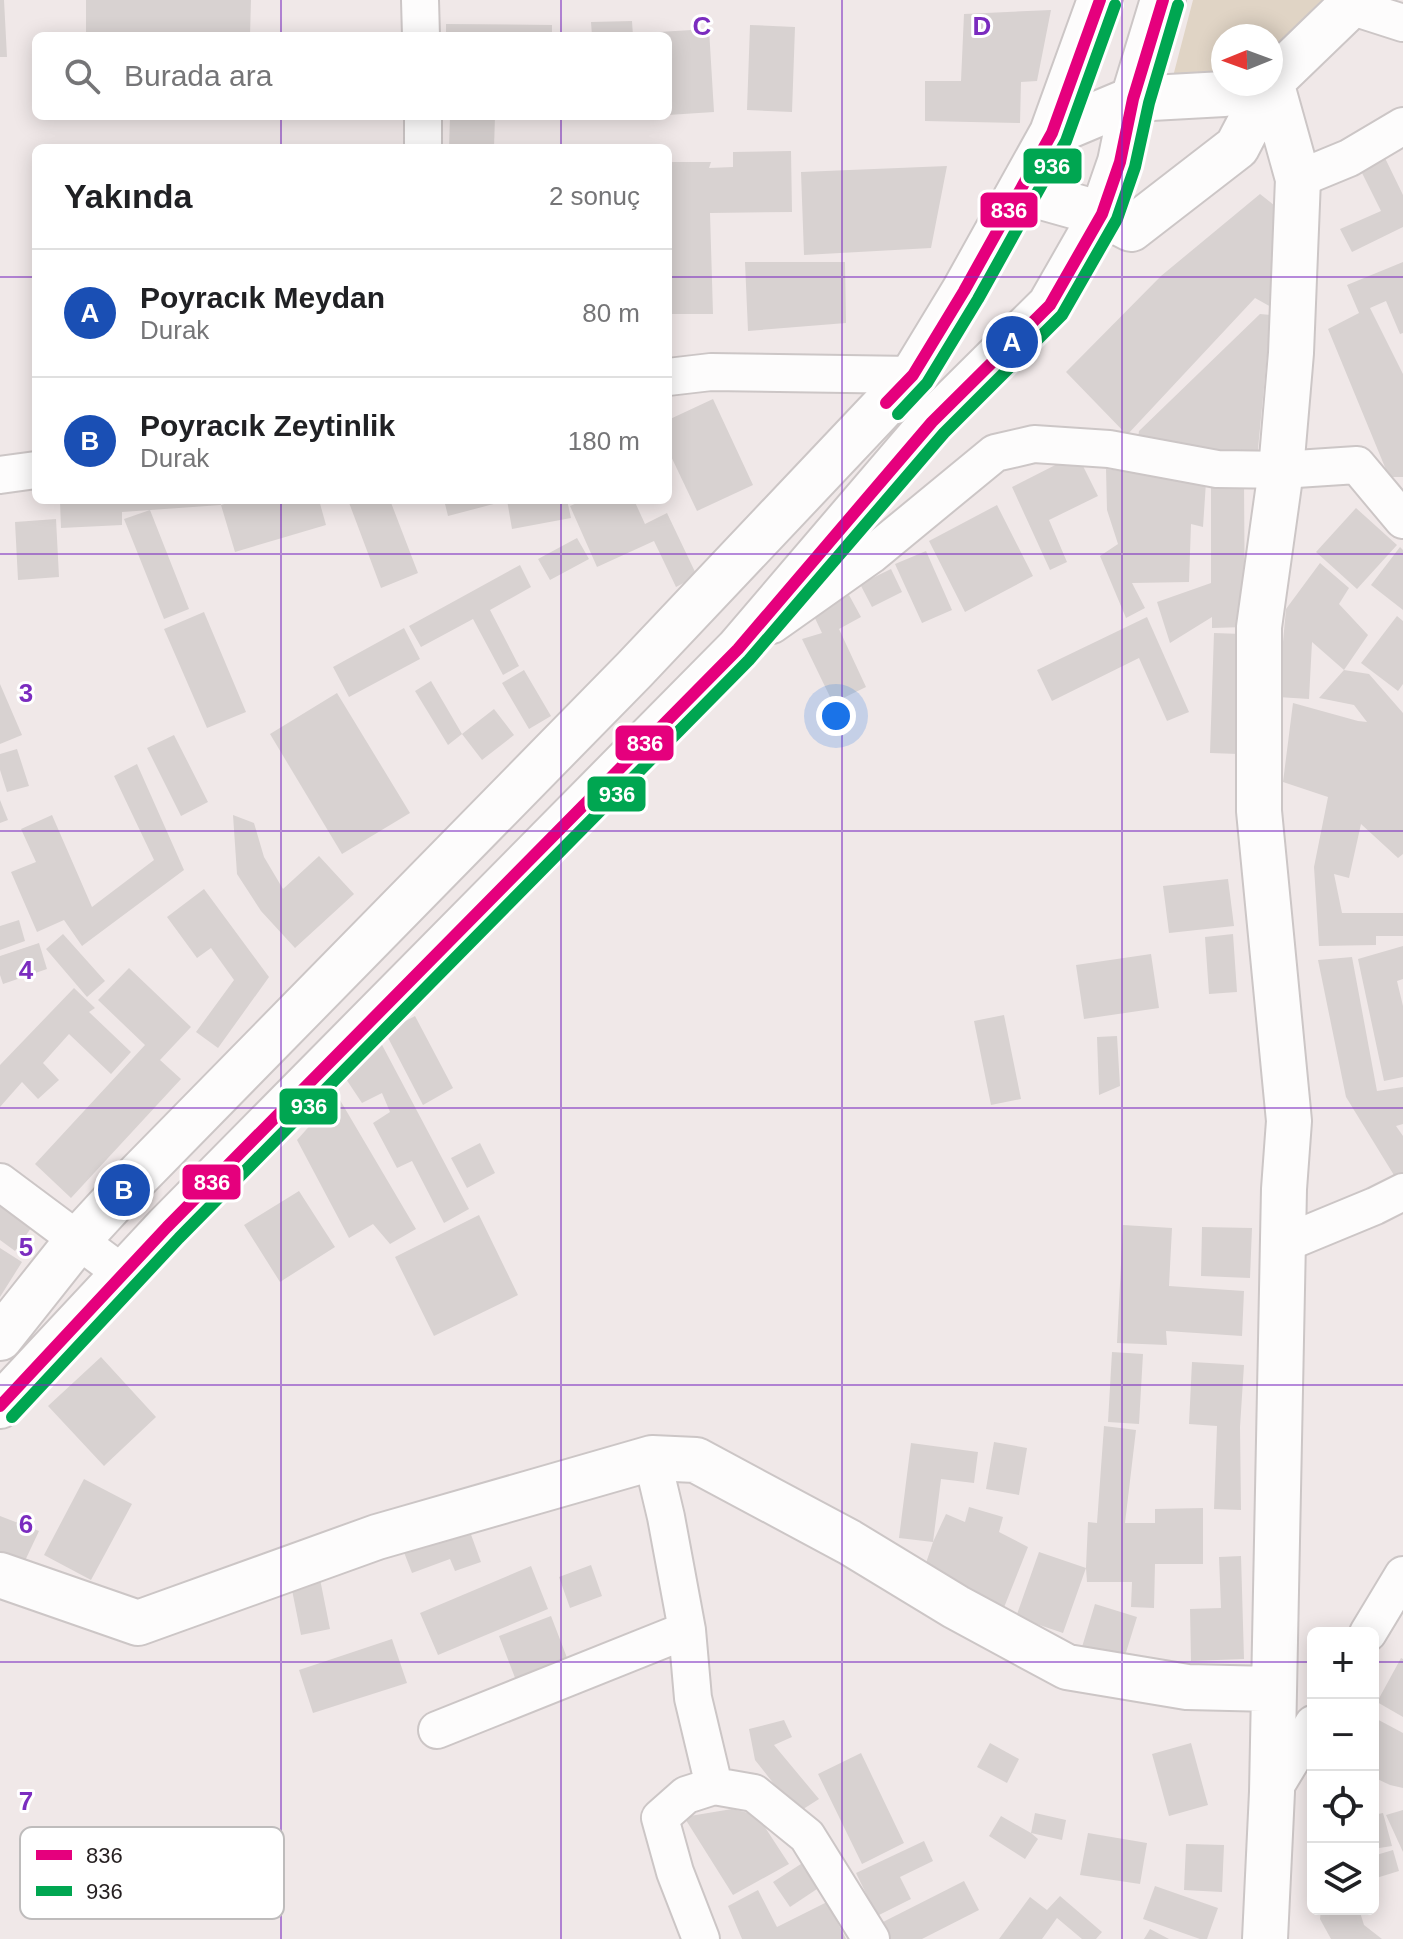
<!DOCTYPE html>
<html lang="tr">
<meta charset="utf-8">
<style>
body{margin:0;font-family:Arial,sans-serif;background:#f2f2f2;color:#202124}
.controls{position:absolute;right:24px;bottom:24px;display:grid;overflow:hidden;border-radius:12px;box-shadow:0 4px 20px #0003}
.controls button{width:72px;height:72px;display:grid;place-items:center;padding:0;border:0;border-bottom:2px solid #e0e0e0;background:#fff;color:#202124;font:40px sans-serif}
.compass{position:absolute;left:1211px;top:24px;width:72px;height:72px;border-radius:50%;background:#fff;box-shadow:0 4px 20px #0003;rotate:269deg}
.you{position:absolute;left:836px;top:716px;width:28px;height:28px;margin:-20px;border:6px solid #fff;border-radius:50%;background:#1a73e8;box-shadow:0 0 0 12px #1a73e833}
.badge{display:grid;place-items:center;width:52px;height:52px;border-radius:50%;background:#6c6566;color:#fff;font-size:26px;font-weight:700}
.pin{position:absolute;translate:-50% -50%;border:4px solid #fff;box-shadow:0 2px 8px #0006}
.list{margin:0;padding:0;list-style:none}
h2{display:flex;justify-content:space-between;align-items:center;height:104px;margin:0;padding:0 32px;font-size:34px}
h2 small{font-size:26px;font-weight:400;color:#757577}
.list li{display:grid;grid-template-columns:52px 1fr auto;gap:24px;align-items:center;box-sizing:border-box;height:128px;padding:0 32px;border-top:2px solid #e0e0e0}
.list b{display:block;font-size:30px;white-space:nowrap}
.list p{margin:0;font-size:26px;white-space:nowrap;color:#757577}
.list em{font-size:26px;font-style:normal;color:#757577}
.icon{flex:none;width:44px;height:44px;fill:none;stroke:currentColor;stroke-width:2;stroke-linecap:round;stroke-linejoin:round}
.map{position:relative;flex:none;width:1403px;height:1939px;overflow:hidden}
.search{position:absolute;background:#fff;box-shadow:0 4px 20px #0003;left:32px;top:32px;width:640px;height:88px;display:flex;align-items:center;gap:20px;box-sizing:border-box;padding:0 28px;border-radius:12px;color:#757577;font-size:30px}
.panel{position:absolute;background:#fff;box-shadow:0 4px 20px #0003;left:32px;top:144px;width:640px;height:360px;border-radius:12px}
.map>svg:first-child{display:block}
.green{fill:#e0d4c5}
.building{fill:#d8d2d1}
.lines{fill:none;stroke-linecap:round;stroke-linejoin:round}
.street-casing{stroke:#ccc6c6;stroke-width:40}
.secondary-casing{stroke:#ccc6c6;stroke-width:48}
.street{stroke:#fdfcfc;stroke-width:36}
.secondary{stroke:#fdfcfc;stroke-width:44}
.bus-1-casing{stroke:#fff;stroke-width:18}
.bus-2-casing{stroke:#fff;stroke-width:18}
.bus-1{stroke:#e5007d;stroke-width:12}
.bus-2{stroke:#00a651;stroke-width:12}
.grid{fill:none;stroke:#7b2cbf;stroke-width:2;stroke-opacity:0.55}
.key{fill:#fff;stroke:#bebcbc;stroke-width:2}
.key-label{font-size:22px;fill:#251f20}
.grid-label{font-size:26px;text-anchor:middle;font-weight:bold;fill:#7b2cbf;stroke:#fff;stroke-width:6;stroke-linejoin:round;paint-order:stroke}
.line-badge{stroke:#fff;stroke-width:3}
.badge-label{font-size:22px;text-anchor:middle;font-weight:bold;fill:#fff}
</style>
<div class="map">
<svg width="1403" height="1939" viewBox="0 0 1403 1939">
<rect width="100%" height="100%" fill="#f0e8e8"/>
<path class="green" d="M 1193,0 L 1323,0 L 1271,57 L 1271,36 L 1223,36 L 1223,72 L 1171,84 Z"/>
<path class="building" d="M 0,0 L 4,0 L 7,57 L 0,57 Z
M 86,0 L 251,0 L 250,36 L 86,36 Z
M 1051,10 L 1037,81 L 1021,82 L 1020,123 L 925,121 L 925,81 L 961,81 L 964,14 Z
M 632,21 L 633,36 L 592,36 L 591,22 Z
M 446,24 L 552,25 L 552,36 L 446,36 Z
M 750,25 L 795,27 L 792,112 L 747,110 Z
M 709,29 L 714,112 L 668,115 L 668,36 L 658,36 L 658,32 Z
M 215,116 L 250,116 L 250,119 L 215,119 Z
M 450,116 L 495,116 L 494,148 L 449,148 Z
M 791,151 L 792,212 L 710,213 L 713,314 L 668,314 L 668,162 L 711,162 L 709,168 L 733,167 L 733,152 Z
M 1385,158 L 1403,195 L 1403,227 L 1352,252 L 1340,229 L 1381,211 L 1360,169 Z
M 947,166 L 931,248 L 804,255 L 801,172 Z
M 1260,194 L 1279,209 L 1273,308 L 1255,298 L 1127,435 L 1066,372 L 1161,276 Z
M 745,262 L 845,262 L 846,323 L 748,331 Z
M 1403,262 L 1403,333 L 1400,334 L 1386,301 L 1370,308 L 1403,374 L 1403,477 L 1389,477 L 1328,329 L 1359,313 L 1347,285 Z
M 1260,314 L 1271,315 L 1257,459 L 1137,444 L 1139,431 Z
M 713,399 L 753,485 L 697,511 L 668,450 L 668,420 Z
M 1077,454 L 1098,496 L 1049,520 L 1067,562 L 1050,570 L 1012,487 Z
M 1106,469 L 1206,482 L 1203,527 L 1191,524 L 1189,582 L 1132,583 L 1145,608 L 1126,618 L 1100,556 L 1118,544 L 1107,510 Z
M 1211,482 L 1244,482 L 1245,627 L 1212,628 L 1212,617 L 1170,643 L 1157,602 L 1211,583 Z
M 80,500 L 220,500 L 221,505 L 122,512 L 122,525 L 61,528 L 60,501 Z
M 237,500 L 319,500 L 326,525 L 235,552 L 221,505 Z
M 348,500 L 390,500 L 418,573 L 381,588 Z
M 444,500 L 504,500 L 505,501 L 448,516 Z
M 507,500 L 567,500 L 571,518 L 512,529 Z
M 584,500 L 634,500 L 645,524 L 667,513 L 697,576 L 676,587 L 654,541 L 597,567 L 570,506 Z
M 997,505 L 1033,576 L 965,612 L 929,541 Z
M 1356,508 L 1397,545 L 1357,589 L 1316,552 Z
M 150,510 L 189,609 L 164,619 L 124,519 Z
M 56,519 L 59,577 L 18,580 L 15,522 Z
M 577,538 L 589,559 L 550,580 L 538,559 Z
M 1400,547 L 1403,550 L 1403,610 L 1371,585 Z
M 926,551 L 952,610 L 922,623 L 895,564 Z
M 1320,563 L 1349,588 L 1339,604 L 1368,635 L 1344,670 L 1369,674 L 1403,713 L 1403,854 L 1398,858 L 1361,824 L 1349,878 L 1334,874 L 1342,913 L 1403,913 L 1403,936 L 1376,936 L 1376,945 L 1319,946 L 1314,867 L 1328,797 L 1283,782 L 1293,703 L 1358,721 L 1367,722 L 1354,705 L 1319,698 L 1344,670 L 1312,642 L 1309,699 L 1278,697 L 1286,609 Z
M 520,565 L 531,587 L 490,610 L 519,666 L 503,675 L 473,619 L 421,647 L 409,626 Z
M 891,569 L 902,592 L 872,607 L 860,584 Z
M 849,595 L 861,617 L 839,629 L 866,687 L 833,703 L 802,639 L 822,633 L 813,614 Z
M 204,612 L 246,712 L 207,728 L 164,629 Z
M 1397,616 L 1403,621 L 1403,684 L 1398,691 L 1361,663 Z
M 1147,617 L 1189,712 L 1167,721 L 1139,658 L 1052,701 L 1037,670 Z
M 404,628 L 420,659 L 349,697 L 333,667 Z
M 1214,633 L 1242,634 L 1238,754 L 1210,753 Z
M 524,670 L 551,716 L 529,729 L 502,683 Z
M 431,681 L 462,734 L 448,745 L 415,691 Z
M 0,684 L 22,735 L 0,744 Z
M 337,693 L 410,813 L 342,854 L 270,734 Z
M 494,709 L 514,735 L 482,760 L 462,734 Z
M 174,735 L 208,802 L 181,816 L 147,748 Z
M 17,749 L 29,786 L 7,792 L 0,770 L 0,754 Z
M 137,764 L 184,870 L 82,946 L 64,920 L 37,932 L 11,872 L 36,862 L 21,829 L 52,815 L 92,907 L 154,860 L 114,776 Z
M 0,800 L 8,820 L 0,823 Z
M 233,815 L 254,823 L 264,857 L 283,889 L 319,856 L 354,894 L 295,948 L 261,911 L 237,874 Z
M 1228,879 L 1234,926 L 1169,933 L 1163,886 Z
M 204,889 L 269,977 L 218,1048 L 196,1032 L 234,980 L 211,948 L 197,958 L 167,917 Z
M 19,920 L 25,941 L 0,950 L 0,926 Z
M 63,934 L 105,981 L 87,997 L 46,949 Z
M 1233,934 L 1237,992 L 1209,994 L 1205,937 Z
M 39,943 L 47,969 L 3,984 L 0,975 L 0,956 Z
M 1403,946 L 1403,979 L 1397,981 L 1403,1006 L 1403,1077 L 1384,1081 L 1358,959 Z
M 1151,954 L 1159,1008 L 1084,1019 L 1076,965 Z
M 1352,957 L 1377,1091 L 1403,1087 L 1403,1124 L 1396,1126 L 1403,1136 L 1403,1183 L 1400,1185 L 1346,1097 L 1318,960 Z
M 129,968 L 191,1027 L 160,1060 L 181,1079 L 71,1198 L 35,1164 L 145,1045 L 98,1000 Z
M 74,988 L 95,1008 L 89,1012 L 131,1052 L 111,1074 L 69,1034 L 43,1063 L 59,1080 L 38,1099 L 22,1082 L 0,1107 L 0,1065 Z
M 1004,1015 L 1021,1099 L 991,1105 L 974,1021 Z
M 415,1016 L 453,1088 L 423,1105 L 385,1032 Z
M 1117,1036 L 1120,1086 L 1099,1095 L 1097,1037 Z
M 381,1043 L 469,1209 L 444,1223 L 412,1161 L 397,1168 L 373,1123 L 390,1112 L 382,1093 L 362,1103 L 346,1079 Z
M 337,1095 L 416,1229 L 390,1244 L 373,1224 L 349,1238 L 297,1140 Z
M 480,1143 L 495,1173 L 467,1188 L 451,1158 Z
M 299,1191 L 335,1247 L 280,1282 L 244,1225 Z
M 0,1206 L 31,1228 L 15,1251 L 0,1240 Z
M 479,1215 L 518,1295 L 434,1336 L 395,1257 Z
M 1123,1225 L 1172,1228 L 1169,1286 L 1244,1291 L 1242,1336 L 1166,1331 L 1167,1345 L 1117,1343 Z
M 1202,1227 L 1252,1228 L 1250,1278 L 1201,1276 Z
M 0,1248 L 22,1262 L 0,1297 Z
M 1112,1352 L 1143,1354 L 1139,1424 L 1108,1422 Z
M 101,1357 L 156,1417 L 104,1466 L 48,1406 Z
M 1192,1362 L 1244,1365 L 1240,1427 L 1241,1510 L 1214,1509 L 1217,1426 L 1189,1424 Z
M 1104,1426 L 1136,1430 L 1125,1523 L 1155,1523 L 1155,1509 L 1203,1508 L 1203,1564 L 1155,1564 L 1154,1608 L 1131,1607 L 1132,1582 L 1087,1582 L 1086,1568 L 1063,1633 L 1016,1617 L 1039,1552 L 1086,1568 L 1088,1522 L 1097,1523 Z
M 994,1442 L 1027,1448 L 1019,1495 L 986,1489 Z
M 911,1443 L 978,1452 L 974,1483 L 941,1479 L 933,1542 L 946,1514 L 965,1522 L 969,1507 L 1003,1517 L 999,1532 L 1028,1547 L 1003,1610 L 921,1578 L 933,1542 L 899,1538 Z
M 84,1479 L 132,1504 L 91,1580 L 44,1555 Z
M 0,1516 L 39,1531 L 23,1565 L 0,1557 Z
M 465,1518 L 481,1562 L 455,1571 L 450,1559 L 412,1573 L 400,1542 Z
M 1241,1556 L 1244,1659 L 1191,1661 L 1190,1609 L 1221,1608 L 1219,1557 Z
M 591,1565 L 602,1596 L 570,1608 L 559,1577 Z
M 531,1566 L 548,1609 L 438,1655 L 420,1613 Z
M 318,1569 L 330,1629 L 301,1635 L 289,1575 Z
M 1095,1604 L 1137,1617 L 1124,1659 L 1082,1647 Z
M 551,1616 L 569,1663 L 517,1683 L 499,1636 Z
M 392,1639 L 407,1683 L 313,1713 L 299,1670 Z
M 1401,1658 L 1403,1659 L 1403,1717 L 1377,1702 Z
M 1373,1717 L 1403,1733 L 1403,1788 L 1390,1785 L 1373,1777 Z
M 784,1720 L 792,1737 L 774,1745 L 819,1799 L 797,1813 L 755,1760 L 749,1729 Z
M 990,1743 L 1019,1759 L 1007,1783 L 977,1767 Z
M 1191,1743 L 1208,1805 L 1169,1816 L 1152,1754 Z
M 861,1753 L 904,1843 L 862,1864 L 818,1774 Z
M 732,1809 L 757,1815 L 789,1864 L 733,1895 L 684,1817 Z
M 1403,1810 L 1403,1852 L 1386,1815 Z
M 1035,1813 L 1066,1820 L 1062,1840 L 1031,1833 L 1038,1839 L 1025,1859 L 989,1836 L 1001,1816 L 1031,1833 Z
M 1383,1813 L 1392,1846 L 1373,1849 L 1373,1815 Z
M 1088,1833 L 1147,1843 L 1140,1884 L 1080,1875 Z
M 924,1841 L 933,1861 L 900,1877 L 911,1899 L 877,1916 L 856,1873 Z
M 1186,1844 L 1224,1845 L 1222,1892 L 1184,1890 Z
M 1393,1850 L 1399,1871 L 1373,1879 L 1373,1856 Z
M 804,1862 L 820,1887 L 790,1907 L 773,1882 Z
M 964,1881 L 979,1910 L 922,1939 L 891,1939 L 883,1922 Z
M 1155,1886 L 1218,1908 L 1207,1939 L 1200,1939 L 1143,1919 Z
M 758,1890 L 777,1927 L 827,1902 L 846,1939 L 742,1939 L 728,1906 Z
M 1060,1896 L 1102,1932 L 1096,1939 L 1082,1939 L 1057,1918 L 1042,1939 L 999,1939 L 1030,1897 L 1047,1910 Z
M 1321,1909 L 1359,1909 L 1364,1925 L 1382,1939 L 1331,1939 L 1320,1919 Z
M 1150,1929 L 1169,1939 L 1144,1939 Z"/>
<g class="lines">
<g class="street-casing">
<path id="street" d="M 420,0 L 421,36
M 1350,6 L 1403,23
M 423,116 L 423,148
M 1298,179 L 1349,158 L 1403,126
M 668,377 L 711,372 L 913,375
M 0,475 L 36,470
M 772,625 L 871,555 L 995,453 L 1034,444 L 1109,449 L 1217,469 L 1281,470 L 1357,465 L 1403,520
M 0,1182 L 122,1273
M 1283,1244 L 1375,1206 L 1403,1192
M 652,1458 L 666,1517 L 687,1630 L 693,1698 L 714,1786 L 754,1793 L 807,1836 L 871,1939
M 1368,1633 L 1403,1575
M 437,1730 L 687,1630
M 1272,1792 L 1313,1724
M 701,1939 L 675,1872 L 660,1818 L 686,1795 L 714,1786"/>
</g>
<g class="secondary-casing">
<path id="secondary" d="M 1271,82 L 1356,0
M 1052,133 L 1133,99 L 1224,94 L 1262,84
M 1020,191 L 1102,214 L 1131,229 L 1237,147 L 1270,84
M 0,1338 L 77,1241 L 124,1190 L 634,670 L 913,375 L 964,291 L 1052,133 L 1100,0
M 0,1406 L 167,1227 L 738,649 L 932,422 L 1050,305 L 1102,214 L 1120,162 L 1133,99 L 1163,0
M 0,1575 L 138,1623 L 377,1537 L 652,1458 L 696,1460 L 849,1542 L 956,1607 L 1067,1667 L 1187,1687 L 1274,1689
M 1265,1939 L 1272,1792 L 1284,1189 L 1289,1121 L 1259,811 L 1259,627 L 1281,470 L 1291,353 L 1298,179 L 1271,82"/>
</g>
<use href="#street" class="street"/>
<use href="#secondary" class="secondary"/>
<g class="bus-1-casing">
<path id="bus-1" d="M 886,403 L 913,375 L 964,291 L 1052,133 L 1100,0
M 0,1406 L 167,1227 L 738,649 L 932,422 L 1050,305 L 1102,214 L 1120,162 L 1133,99 L 1163,0"/>
</g>
<g class="bus-2-casing">
<path id="bus-2" d="M 898,414 L 927,383 L 978,299 L 1066,141 L 1115,5
M 12,1417 L 179,1238 L 749,660 L 944,433 L 1062,315 L 1117,219 L 1135,167 L 1149,103 L 1178,5"/>
</g>
<use href="#bus-1" class="bus-1"/>
<use href="#bus-2" class="bus-2"/>
</g>
<path class="grid" d="M 281,0 L 281,36M 561,0 L 561,36M 842,0 L 842,1939M 1122,0 L 1122,1939M 281,116 L 281,148M 561,116 L 561,148M 0,277 L 36,277M 668,277 L 1403,277M 281,500 L 281,1939M 561,500 L 561,1939M 0,554 L 1403,554M 0,831 L 1403,831M 0,1108 L 1403,1108M 0,1385 L 1403,1385M 0,1662 L 1313,1662M 1373,1662 L 1403,1662"/>
<rect x="20" y="1827" width="264" height="92" rx="12" class="key"/>
<rect x="36" y="1850" width="36" height="10" fill="#e5007d"/>
<rect x="36" y="1886" width="36" height="10" fill="#00a651"/>
<g class="key-label">
<text x="86" y="1863">836</text>
<text x="86" y="1899">936</text>
</g>
<g class="grid-label">
<text x="702" y="35">C</text>
<text x="982" y="35">D</text>
<text x="26" y="702">3</text>
<text x="26" y="979">4</text>
<text x="26" y="1256">5</text>
<text x="26" y="1533">6</text>
<text x="26" y="1810">7</text>
</g>
<g class="line-badge">
<rect x="1022" y="147" width="61" height="38" rx="8" fill="#00a651"/>
<rect x="979" y="191" width="60" height="38" rx="8" fill="#e5007d"/>
<rect x="614" y="724" width="61" height="38" rx="8" fill="#e5007d"/>
<rect x="586" y="775" width="61" height="38" rx="8" fill="#00a651"/>
<rect x="278" y="1087" width="61" height="39" rx="8" fill="#00a651"/>
<rect x="181" y="1163" width="61" height="38" rx="8" fill="#e5007d"/>
</g>
<g class="badge-label">
<text x="1052" y="174">936</text>
<text x="1009" y="218">836</text>
<text x="645" y="751">836</text>
<text x="617" y="802">936</text>
<text x="309" y="1114">936</text>
<text x="212" y="1190">836</text>
</g>
</svg>
<div class="controls">
<button>+</button>
<button>−</button>
<button><svg class="icon" aria-label="locate" viewBox="0 0 24 24"><circle cx="12" cy="12" r="6"/><path d="M12 2v4M12 18v4M2 12h4M18 12h4"/></svg></button>
<button><svg class="icon" aria-label="layers" viewBox="0 0 24 24"><path d="M12 4l9 5-9 5-9-5zM3 14l9 5 9-5"/></svg></button>
</div>
<svg class="compass" viewBox="-18 -18 36 36"><path d="M0-13l5 13h-10z" fill="#e53935"/><path d="M0 13l5-13h-10z" fill="#757577"/></svg>
<div class="you"></div>
<div class="pin badge" style="left:1012px;top:342px;background:#1a4fb4">A</div>
<div class="pin badge" style="left:124px;top:1190px;background:#1a4fb4">B</div>
<div class="search"><svg class="icon" aria-label="search" viewBox="0 0 24 24"><circle cx="10" cy="10" r="6"/><path d="M15 15l6 6"/></svg>Burada ara</div>
<section class="panel">
<h2>Yakında<small>2 sonuç</small></h2>
<ul class="list">
<li><span class="badge" style="background:#1a4fb4">A</span><div><b>Poyracık Meydan</b><p>Durak</p></div><em>80 m</em></li>
<li><span class="badge" style="background:#1a4fb4">B</span><div><b>Poyracık Zeytinlik</b><p>Durak</p></div><em>180 m</em></li>
</ul>
</section>
</div>
